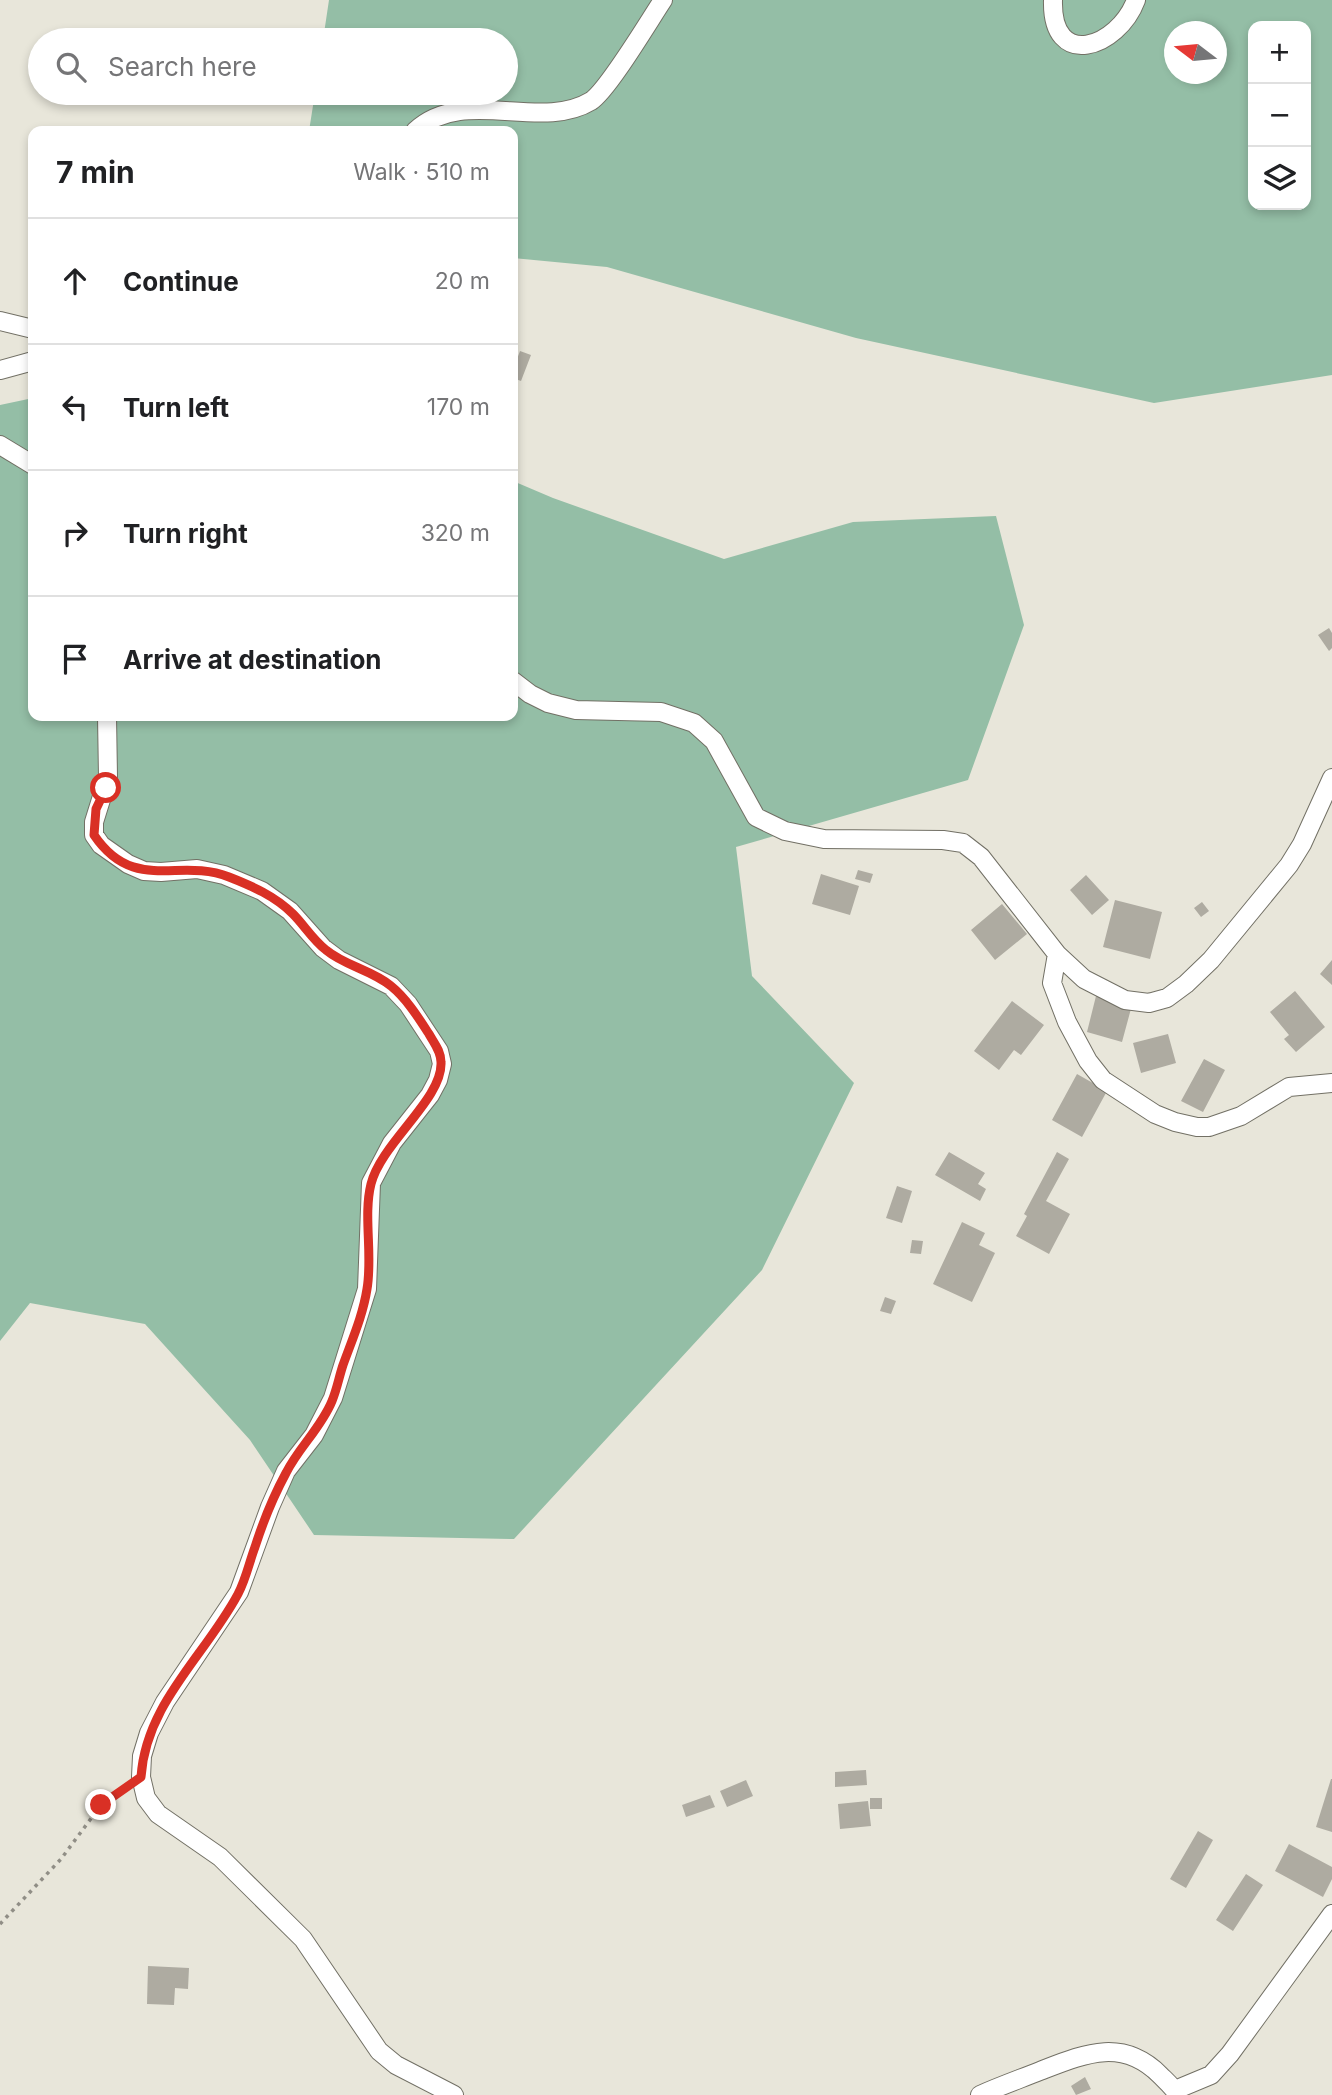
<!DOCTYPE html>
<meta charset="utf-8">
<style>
body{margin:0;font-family:Inter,sans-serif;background:#f2f2f2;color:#202124}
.controls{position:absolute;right:21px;top:21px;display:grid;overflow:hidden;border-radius:14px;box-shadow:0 4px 10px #0003}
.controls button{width:63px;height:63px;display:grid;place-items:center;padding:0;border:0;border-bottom:2px solid #e0e0e0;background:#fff;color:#202124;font:35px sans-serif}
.compass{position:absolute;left:1164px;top:21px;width:63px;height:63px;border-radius:50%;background:#fff;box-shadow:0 4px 10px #0003;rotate:286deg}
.stop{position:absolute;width:21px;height:21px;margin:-16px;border:5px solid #d93025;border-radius:50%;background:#fff}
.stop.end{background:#d93025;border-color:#fff;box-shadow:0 2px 7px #0008}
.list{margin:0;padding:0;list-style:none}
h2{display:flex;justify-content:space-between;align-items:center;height:91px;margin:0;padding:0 28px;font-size:30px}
h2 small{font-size:23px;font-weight:400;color:#757577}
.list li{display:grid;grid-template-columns:46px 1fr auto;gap:21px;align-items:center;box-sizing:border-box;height:126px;padding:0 28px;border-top:2px solid #e0e0e0}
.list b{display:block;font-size:26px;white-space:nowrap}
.list em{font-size:23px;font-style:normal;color:#757577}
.icon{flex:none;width:38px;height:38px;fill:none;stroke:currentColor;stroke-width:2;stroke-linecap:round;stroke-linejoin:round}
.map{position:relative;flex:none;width:1332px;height:2095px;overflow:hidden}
.search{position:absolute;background:#fff;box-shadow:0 4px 10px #0003;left:28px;top:28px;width:490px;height:77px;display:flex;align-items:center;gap:18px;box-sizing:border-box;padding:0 24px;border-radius:38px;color:#757577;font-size:26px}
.panel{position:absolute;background:#fff;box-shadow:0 4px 10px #0003;left:28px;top:126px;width:490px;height:595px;border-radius:14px}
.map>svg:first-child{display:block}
.green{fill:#94bea6;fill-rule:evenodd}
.building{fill:#aeaba1}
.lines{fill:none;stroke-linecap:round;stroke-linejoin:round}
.minor-casing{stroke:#727065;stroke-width:20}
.path{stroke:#908e86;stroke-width:3.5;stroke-dasharray:3.5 5;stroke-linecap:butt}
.minor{stroke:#fff;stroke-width:18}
.route{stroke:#d93025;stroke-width:9}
</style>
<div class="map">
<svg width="1332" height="2095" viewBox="0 0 1332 2095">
<rect width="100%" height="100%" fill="#e8e6da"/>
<path class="green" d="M 329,0 L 1332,0 L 1332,375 L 1154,403 L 856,338 L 607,267 L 513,258 L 513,131 L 309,131 L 315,93 L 506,93 L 506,40 L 323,40 ZM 1253,26 L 1306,26 L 1306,205 L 1253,205 ZM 1174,32 L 1216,32 L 1216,74 L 1174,74 Z
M 33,398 L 33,716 L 513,716 L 513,481 L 553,498 L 724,559 L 853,522 L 996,516 L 1024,625 L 968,780 L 736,847 L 752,976 L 854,1083 L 762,1270 L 514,1539 L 314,1535 L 250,1440 L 145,1324 L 30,1303 L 0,1341 L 0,405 Z"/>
<path class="building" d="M 520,351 L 531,355 L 521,381 L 513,378 L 513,370 Z
M 1329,628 L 1332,633 L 1332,648 L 1329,651 L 1318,635 Z
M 858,870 L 873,874 L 870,883 L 855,879 Z
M 821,874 L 859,886 L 850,915 L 812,904 Z
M 1086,875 L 1109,900 L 1092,915 L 1070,890 Z
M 1115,900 L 1162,912 L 1150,959 L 1103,947 Z
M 1202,902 L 1209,911 L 1201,917 L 1194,908 Z
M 1002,904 L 1027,934 L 995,960 L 971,930 Z
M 1332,960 L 1332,985 L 1320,974 Z
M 1295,991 L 1325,1027 L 1296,1052 L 1284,1039 L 1289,1035 L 1270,1012 Z
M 1096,996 L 1132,1005 L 1122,1042 L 1087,1032 Z
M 1012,1001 L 1044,1025 L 1021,1055 L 1014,1050 L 999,1070 L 974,1051 Z
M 1168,1034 L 1176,1063 L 1141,1073 L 1133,1043 Z
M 1204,1059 L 1225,1070 L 1203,1112 L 1181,1101 Z
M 1077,1074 L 1107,1091 L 1082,1137 L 1052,1120 Z
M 949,1152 L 985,1173 L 978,1184 L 986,1189 L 980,1201 L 935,1175 Z
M 1057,1152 L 1069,1159 L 1046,1201 L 1070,1214 L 1049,1254 L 1016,1236 L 1027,1216 L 1024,1214 Z
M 897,1186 L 912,1191 L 902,1223 L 886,1218 Z
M 962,1222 L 985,1233 L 979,1245 L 995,1253 L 972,1302 L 933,1284 Z
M 912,1240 L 923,1241 L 921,1254 L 910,1253 Z
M 885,1297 L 896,1301 L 891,1314 L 880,1311 Z
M 866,1770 L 867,1785 L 835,1787 L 835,1772 Z
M 1331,1779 L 1332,1779 L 1332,1832 L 1316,1827 Z
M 746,1780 L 753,1796 L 727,1807 L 720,1791 Z
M 710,1795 L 715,1807 L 686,1817 L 682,1805 Z
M 870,1798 L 882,1798 L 882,1809 L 870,1809 Z
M 868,1801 L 871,1826 L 840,1829 L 838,1804 Z
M 1198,1831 L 1213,1840 L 1186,1888 L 1170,1879 Z
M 1289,1844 L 1332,1867 L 1332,1879 L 1323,1897 L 1275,1871 Z
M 1246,1874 L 1263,1885 L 1233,1931 L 1216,1920 Z
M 148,1966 L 189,1968 L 188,1989 L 175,1988 L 174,2005 L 147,2004 Z
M 1085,2077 L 1091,2089 L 1076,2095 L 1071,2086 Z"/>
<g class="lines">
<g class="minor-casing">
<path id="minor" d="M 1053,0 C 1051,71 1118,48 1136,0
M 415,131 C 463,86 540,132 591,101 C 608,90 649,21 663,0
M 0,321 L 33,329
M 0,370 L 33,361
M 0,445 L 33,465
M 513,681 L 530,694 L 548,703 L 576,710 L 661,712 L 694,723 L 714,741 L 756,817 L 785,831 L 824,839 L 943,840 L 963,843 L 981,857 L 1057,954 L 1084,979 L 1125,1000 L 1149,1003 L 1167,998 L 1186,984 L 1211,960 L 1289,865 L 1302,844 L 1332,778
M 107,716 L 108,777 L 94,822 L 94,835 L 101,845 L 128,864 L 144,871 L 161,872 L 197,869 L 224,875 L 262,891 L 290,911 L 323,948 L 339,960 L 391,986 L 408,1004 L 439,1051 L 442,1064 L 438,1080 L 430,1095 L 392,1143 L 371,1183 L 367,1289 L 333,1398 L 314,1435 L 286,1471 L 270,1507 L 239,1592 L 165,1702 L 149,1733 L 142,1756 L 141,1777 L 146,1798 L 158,1814 L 220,1857 L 303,1939 L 379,2051 L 396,2065 L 454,2095
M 1057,954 L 1052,983 L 1067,1022 L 1088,1061 L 1103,1080 L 1155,1114 L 1175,1122 L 1197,1127 L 1209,1127 L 1241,1116 L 1289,1087 L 1332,1083
M 1175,2090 L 1211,2075 L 1230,2054 L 1332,1914
M 980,2095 C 1000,2086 1020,2079 1040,2071 C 1084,2054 1122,2037 1160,2075 C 1166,2081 1173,2087 1178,2095"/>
</g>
<path class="path" d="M 0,1924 L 61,1859 L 101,1805 L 128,1786"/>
<use href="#minor" class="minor"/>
</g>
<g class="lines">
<path class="route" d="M 101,1805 L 141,1777 C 146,1703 205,1656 238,1594 C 246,1579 249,1563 255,1547 C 263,1522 273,1497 286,1473 C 299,1447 321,1428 332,1401 C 337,1389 339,1377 343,1365 C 352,1340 363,1315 367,1289 C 373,1255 363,1216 371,1184 C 381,1143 443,1099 441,1062 C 441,1051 434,1043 429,1034 C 418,1017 406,998 391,986 C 372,970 345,966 326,950 C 313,940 304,925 293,914 C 275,896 252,886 229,877 C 179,857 134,894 94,835 L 96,809 L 106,788"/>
</g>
</svg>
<div class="controls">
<button>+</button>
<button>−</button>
<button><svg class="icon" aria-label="layers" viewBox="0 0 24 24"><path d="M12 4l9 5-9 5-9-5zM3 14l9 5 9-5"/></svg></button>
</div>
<svg class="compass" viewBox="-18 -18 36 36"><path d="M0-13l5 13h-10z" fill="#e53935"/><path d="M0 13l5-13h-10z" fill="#757577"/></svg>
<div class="stop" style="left:106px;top:788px"></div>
<div class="stop end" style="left:101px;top:1805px"></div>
<div class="search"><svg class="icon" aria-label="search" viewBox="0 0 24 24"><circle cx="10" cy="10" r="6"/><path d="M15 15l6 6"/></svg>Search here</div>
<section class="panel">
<h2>7 min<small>Walk · 510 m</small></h2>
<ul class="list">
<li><svg class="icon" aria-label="ahead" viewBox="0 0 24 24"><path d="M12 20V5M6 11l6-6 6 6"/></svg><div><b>Continue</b></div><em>20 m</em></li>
<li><svg class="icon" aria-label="left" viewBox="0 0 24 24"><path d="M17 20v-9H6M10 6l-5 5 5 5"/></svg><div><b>Turn left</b></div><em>170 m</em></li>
<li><svg class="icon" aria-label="right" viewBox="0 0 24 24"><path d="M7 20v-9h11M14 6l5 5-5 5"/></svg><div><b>Turn right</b></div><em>320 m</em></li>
<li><svg class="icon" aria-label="arrive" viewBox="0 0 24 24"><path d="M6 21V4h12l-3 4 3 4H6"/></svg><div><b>Arrive at destination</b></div></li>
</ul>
</section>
</div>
